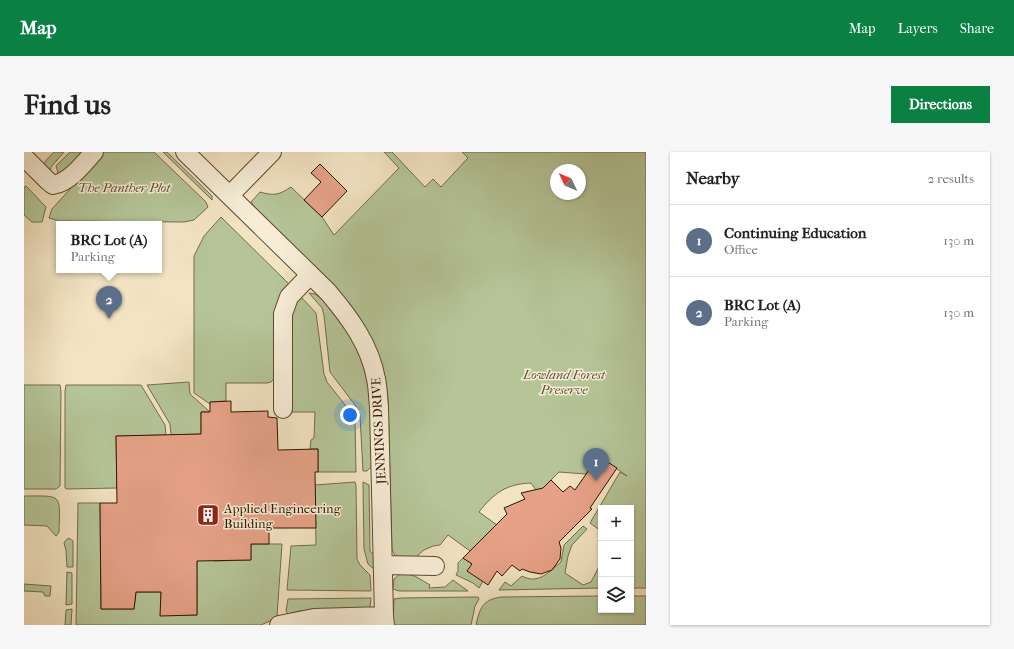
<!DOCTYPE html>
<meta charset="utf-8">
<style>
body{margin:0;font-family:"IM FELL French Canon",serif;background:#f6f6f6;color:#202124}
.controls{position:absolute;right:12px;bottom:12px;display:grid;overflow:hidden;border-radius:0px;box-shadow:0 1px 3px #0004}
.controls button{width:36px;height:36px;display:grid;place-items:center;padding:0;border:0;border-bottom:1px solid #e0e0e0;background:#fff;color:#202124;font:20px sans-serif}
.compass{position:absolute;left:526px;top:12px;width:36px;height:36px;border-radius:50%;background:#fff;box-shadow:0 1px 3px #0004;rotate:314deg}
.you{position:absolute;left:326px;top:263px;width:14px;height:14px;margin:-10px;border:3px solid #fff;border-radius:50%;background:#1a73e8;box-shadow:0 0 0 6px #1a73e833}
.badge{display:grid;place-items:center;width:26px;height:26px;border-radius:50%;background:#0b8043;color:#fff;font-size:13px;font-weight:700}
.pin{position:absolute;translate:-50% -33px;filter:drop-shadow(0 1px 2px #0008)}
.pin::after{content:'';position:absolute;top:21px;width:14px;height:12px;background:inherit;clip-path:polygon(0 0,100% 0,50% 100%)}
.popup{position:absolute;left:32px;top:69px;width:106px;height:52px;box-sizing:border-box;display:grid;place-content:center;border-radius:0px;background:#fff;filter:drop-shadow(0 1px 3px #0005);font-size:13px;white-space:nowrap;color:#757577}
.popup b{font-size:15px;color:#202124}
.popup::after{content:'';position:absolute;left:50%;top:100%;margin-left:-8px;border:8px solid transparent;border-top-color:#fff}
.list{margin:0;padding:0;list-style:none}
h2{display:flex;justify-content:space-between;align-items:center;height:52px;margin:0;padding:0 16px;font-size:17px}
h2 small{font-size:13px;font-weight:400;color:#757577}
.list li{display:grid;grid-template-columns:26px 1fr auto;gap:12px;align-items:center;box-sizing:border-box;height:72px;padding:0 16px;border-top:1px solid #e0e0e0}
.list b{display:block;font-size:15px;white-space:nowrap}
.list p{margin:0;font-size:13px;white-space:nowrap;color:#757577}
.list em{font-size:13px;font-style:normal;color:#757577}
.icon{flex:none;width:22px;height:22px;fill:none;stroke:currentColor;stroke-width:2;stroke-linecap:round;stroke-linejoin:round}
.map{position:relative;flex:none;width:622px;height:473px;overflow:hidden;border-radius:0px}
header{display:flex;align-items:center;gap:24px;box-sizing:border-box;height:56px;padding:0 20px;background:#0b8043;color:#fff}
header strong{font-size:19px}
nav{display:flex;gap:22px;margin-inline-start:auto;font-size:14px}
.intro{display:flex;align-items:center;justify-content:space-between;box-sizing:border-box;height:96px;padding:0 24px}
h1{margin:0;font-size:28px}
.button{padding:10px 18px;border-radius:0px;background:#0b8043;color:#fff;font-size:14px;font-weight:700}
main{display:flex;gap:24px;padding:0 24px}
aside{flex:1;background:#fff;border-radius:0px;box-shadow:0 1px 3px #0004}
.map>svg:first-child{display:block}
.green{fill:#b5c598;stroke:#736c4c;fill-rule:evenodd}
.building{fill:#e6a288;stroke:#311400}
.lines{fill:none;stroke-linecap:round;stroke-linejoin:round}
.minor-casing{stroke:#614830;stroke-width:20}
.minor{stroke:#f7edd7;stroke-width:18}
.labels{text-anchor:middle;stroke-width:3;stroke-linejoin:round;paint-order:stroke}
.park-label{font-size:13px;font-style:italic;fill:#5f5235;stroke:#f7edd7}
.street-label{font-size:13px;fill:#311400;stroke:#f7edd7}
.poi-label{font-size:13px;fill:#311400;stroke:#f7edd7;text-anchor:start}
</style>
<header>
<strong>Map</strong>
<nav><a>Map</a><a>Layers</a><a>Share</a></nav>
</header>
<div class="intro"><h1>Find us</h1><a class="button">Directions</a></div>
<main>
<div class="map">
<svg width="622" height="473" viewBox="0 0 622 473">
<rect width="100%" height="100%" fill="#f2e3c2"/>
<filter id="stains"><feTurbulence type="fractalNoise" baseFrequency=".005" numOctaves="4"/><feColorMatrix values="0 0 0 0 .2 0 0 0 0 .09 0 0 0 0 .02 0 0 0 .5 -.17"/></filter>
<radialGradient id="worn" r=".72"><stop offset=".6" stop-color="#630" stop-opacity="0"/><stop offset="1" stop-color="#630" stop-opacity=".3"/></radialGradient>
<path class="green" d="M 30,0 L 40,0 L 27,15 L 26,23 L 17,14 Z
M 46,0 L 64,0 L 35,24 L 32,14 Z
M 77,0 L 130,0 L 182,50 L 184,55 L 170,68 L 160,70 L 35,69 L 25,66 L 28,57 L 47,36 L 45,33 Z
M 139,0 L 143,0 L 188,44 L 188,48 Z
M 360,0 L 368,0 L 401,35 L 409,27 L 417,35 L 444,6 L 438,0 L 622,0 L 622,436 L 607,436 L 607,356 L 577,356 L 577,379 L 566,371 L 596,320 L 603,324 L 579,307 L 571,317 L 567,315 L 562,322 L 535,320 L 514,341 L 507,331 C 482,332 470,341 455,360 L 473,373 L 446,399 L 424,383 L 416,393 L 409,394 L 400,398 L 392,405 L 372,405 L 368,398 L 364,247 L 361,225 L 353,201 L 338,170 L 324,152 L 238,65 L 227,50 L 236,40 C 250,44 255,43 267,35 L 298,65 L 310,83 L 375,16 ZM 532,18 L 556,18 L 556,42 L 532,42 Z
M 2,34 L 22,55 L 18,70 L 8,70 L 0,63 L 0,35 Z
M 197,65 L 265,132 L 268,133 L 254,222 L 247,230 L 243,231 L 202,231 L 202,249 L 186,250 L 186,252 L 170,241 L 170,104 L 180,84 Z
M 285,141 L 291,142 L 299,148 L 324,178 L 342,217 L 349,253 L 349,313 L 343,319 L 339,319 L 336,264 L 334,257 L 306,220 L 300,163 L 298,156 Z
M 277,145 L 292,161 L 300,222 L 303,230 L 329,263 L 331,271 L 332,320 L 294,320 L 294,297 L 286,297 L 287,288 L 290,286 L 291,260 L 268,260 L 266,164 L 272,151 Z
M 165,230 L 166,242 L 186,260 L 177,260 L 177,282 L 147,283 L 146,272 L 123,233 Z
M 0,233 L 36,233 L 37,239 L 36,334 L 32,337 L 0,337 Z
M 42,233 L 117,233 L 141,273 L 142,283 L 92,284 L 93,336 L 43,337 L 41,336 L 41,239 Z
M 331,330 L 332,333 L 333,407 L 336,413 L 346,423 L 347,439 L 263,438 L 267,394 L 292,393 L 291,333 Z
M 339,330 L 345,333 L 346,399 L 351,404 L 351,418 L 344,412 L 340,397 Z
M 0,344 C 39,344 36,341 35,380 L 32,384 L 23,374 L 0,373 Z
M 54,351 L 76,351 L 77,457 L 110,457 L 112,440 L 137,440 L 137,462 L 173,463 L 173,393 L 190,409 L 227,408 L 227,392 L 258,392 L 253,464 L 250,467 L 237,473 L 52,473 Z
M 559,374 L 563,377 L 548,393 L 544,404 L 541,421 L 559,433 L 567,430 L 577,411 L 577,436 L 475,438 L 481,430 L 487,434 L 498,424 C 514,433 525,420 537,410 L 540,393 Z
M 45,386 L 49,389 L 49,415 L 43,415 L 42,398 L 40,391 L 42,388 Z
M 439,406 L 448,412 L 459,429 L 455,436 L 449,431 L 432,423 L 434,419 L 434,411 Z
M 43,420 L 48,421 L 48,452 L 42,453 Z
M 376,422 C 389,421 394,426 406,433 L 405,436 L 421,435 L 429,428 L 444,439 L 375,439 L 369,437 L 370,427 Z
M 0,432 L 27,434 L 26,444 L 21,444 L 19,440 L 0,439 Z
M 577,444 L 577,458 L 607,458 L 607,444 L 622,444 L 622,473 L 452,473 C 456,456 458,448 477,445 Z
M 448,445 L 454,445 L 455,447 L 451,454 L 447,473 L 369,473 L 370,447 L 377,446 Z
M 347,446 L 346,456 L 337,458 L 275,459 L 264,462 L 262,459 L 264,447 Z
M 48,457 L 47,473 L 41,473 L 42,458 Z"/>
<path class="building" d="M 296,12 L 323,39 L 298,65 L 280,48 L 297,30 L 287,21 Z
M 207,249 L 207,260 L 244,259 L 244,265 L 253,266 L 254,298 L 294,297 L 294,320 L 291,320 L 292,376 L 245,376 L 245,392 L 227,392 L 227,408 L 173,409 L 173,463 L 136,464 L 137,440 L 112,440 L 110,457 L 77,457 L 76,351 L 93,351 L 92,284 L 177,282 L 177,260 L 186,260 L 186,250 Z
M 579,307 L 593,316 L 566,356 L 568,357 L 535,390 L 537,396 L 536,407 L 528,418 L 517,422 L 506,420 L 498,417 L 496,419 L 488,413 L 478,424 L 473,419 L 464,433 L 443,419 L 448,412 L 439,406 L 483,362 L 480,356 L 501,347 L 497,341 L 519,336 L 527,328 L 539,340 L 546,334 L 551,338 L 567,315 L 571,317 Z"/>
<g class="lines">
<g class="minor-casing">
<path id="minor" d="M 161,0 L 304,140 C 326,166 346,193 352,227 C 354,236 354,246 355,255 L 360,464 L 361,473
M 0,5 L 24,29 L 29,33 C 46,30 59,12 70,0
M 206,43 L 248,0
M 259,257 L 259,162 L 265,145 L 286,123
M 359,413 L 411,414
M 255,473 L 290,466 L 360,464"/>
</g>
<use href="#minor" class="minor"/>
</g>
<defs>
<g id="building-square" transform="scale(1.15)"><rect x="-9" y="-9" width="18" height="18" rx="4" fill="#8f2418" stroke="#f7edd7"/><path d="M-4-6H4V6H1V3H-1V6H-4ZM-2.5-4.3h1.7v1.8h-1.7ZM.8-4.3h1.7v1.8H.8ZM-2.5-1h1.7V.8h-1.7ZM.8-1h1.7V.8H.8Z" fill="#fff"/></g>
</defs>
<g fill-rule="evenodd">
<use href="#building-square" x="184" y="363"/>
</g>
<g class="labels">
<g class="park-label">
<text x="100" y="40">The Panther Plot</text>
<text x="540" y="227">Lowland Forest<tspan x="540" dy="15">Preserve</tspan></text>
</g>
<g class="street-label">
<text transform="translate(354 279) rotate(-93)" y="5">JENNINGS DRIVE</text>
</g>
<g class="poi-label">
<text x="200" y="361">Applied Engineering<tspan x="200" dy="15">Building</tspan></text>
</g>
</g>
<rect width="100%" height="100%" filter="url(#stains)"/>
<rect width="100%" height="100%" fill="url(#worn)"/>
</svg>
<div class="controls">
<button>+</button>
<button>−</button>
<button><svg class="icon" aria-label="layers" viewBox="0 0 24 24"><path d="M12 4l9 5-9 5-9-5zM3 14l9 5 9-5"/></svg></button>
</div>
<svg class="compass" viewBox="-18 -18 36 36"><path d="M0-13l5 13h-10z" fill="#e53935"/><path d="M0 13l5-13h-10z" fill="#757577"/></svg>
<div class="you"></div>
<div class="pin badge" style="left:572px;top:329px;background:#5c6f8a">1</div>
<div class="pin badge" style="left:85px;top:167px;background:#5c6f8a">2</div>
<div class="popup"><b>BRC Lot (A)</b>Parking</div>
</div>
<aside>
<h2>Nearby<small>2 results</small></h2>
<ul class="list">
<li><span class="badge" style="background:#5c6f8a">1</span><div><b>Continuing Education</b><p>Office</p></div><em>130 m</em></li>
<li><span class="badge" style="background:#5c6f8a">2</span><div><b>BRC Lot (A)</b><p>Parking</p></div><em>130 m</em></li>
</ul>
</aside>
</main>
